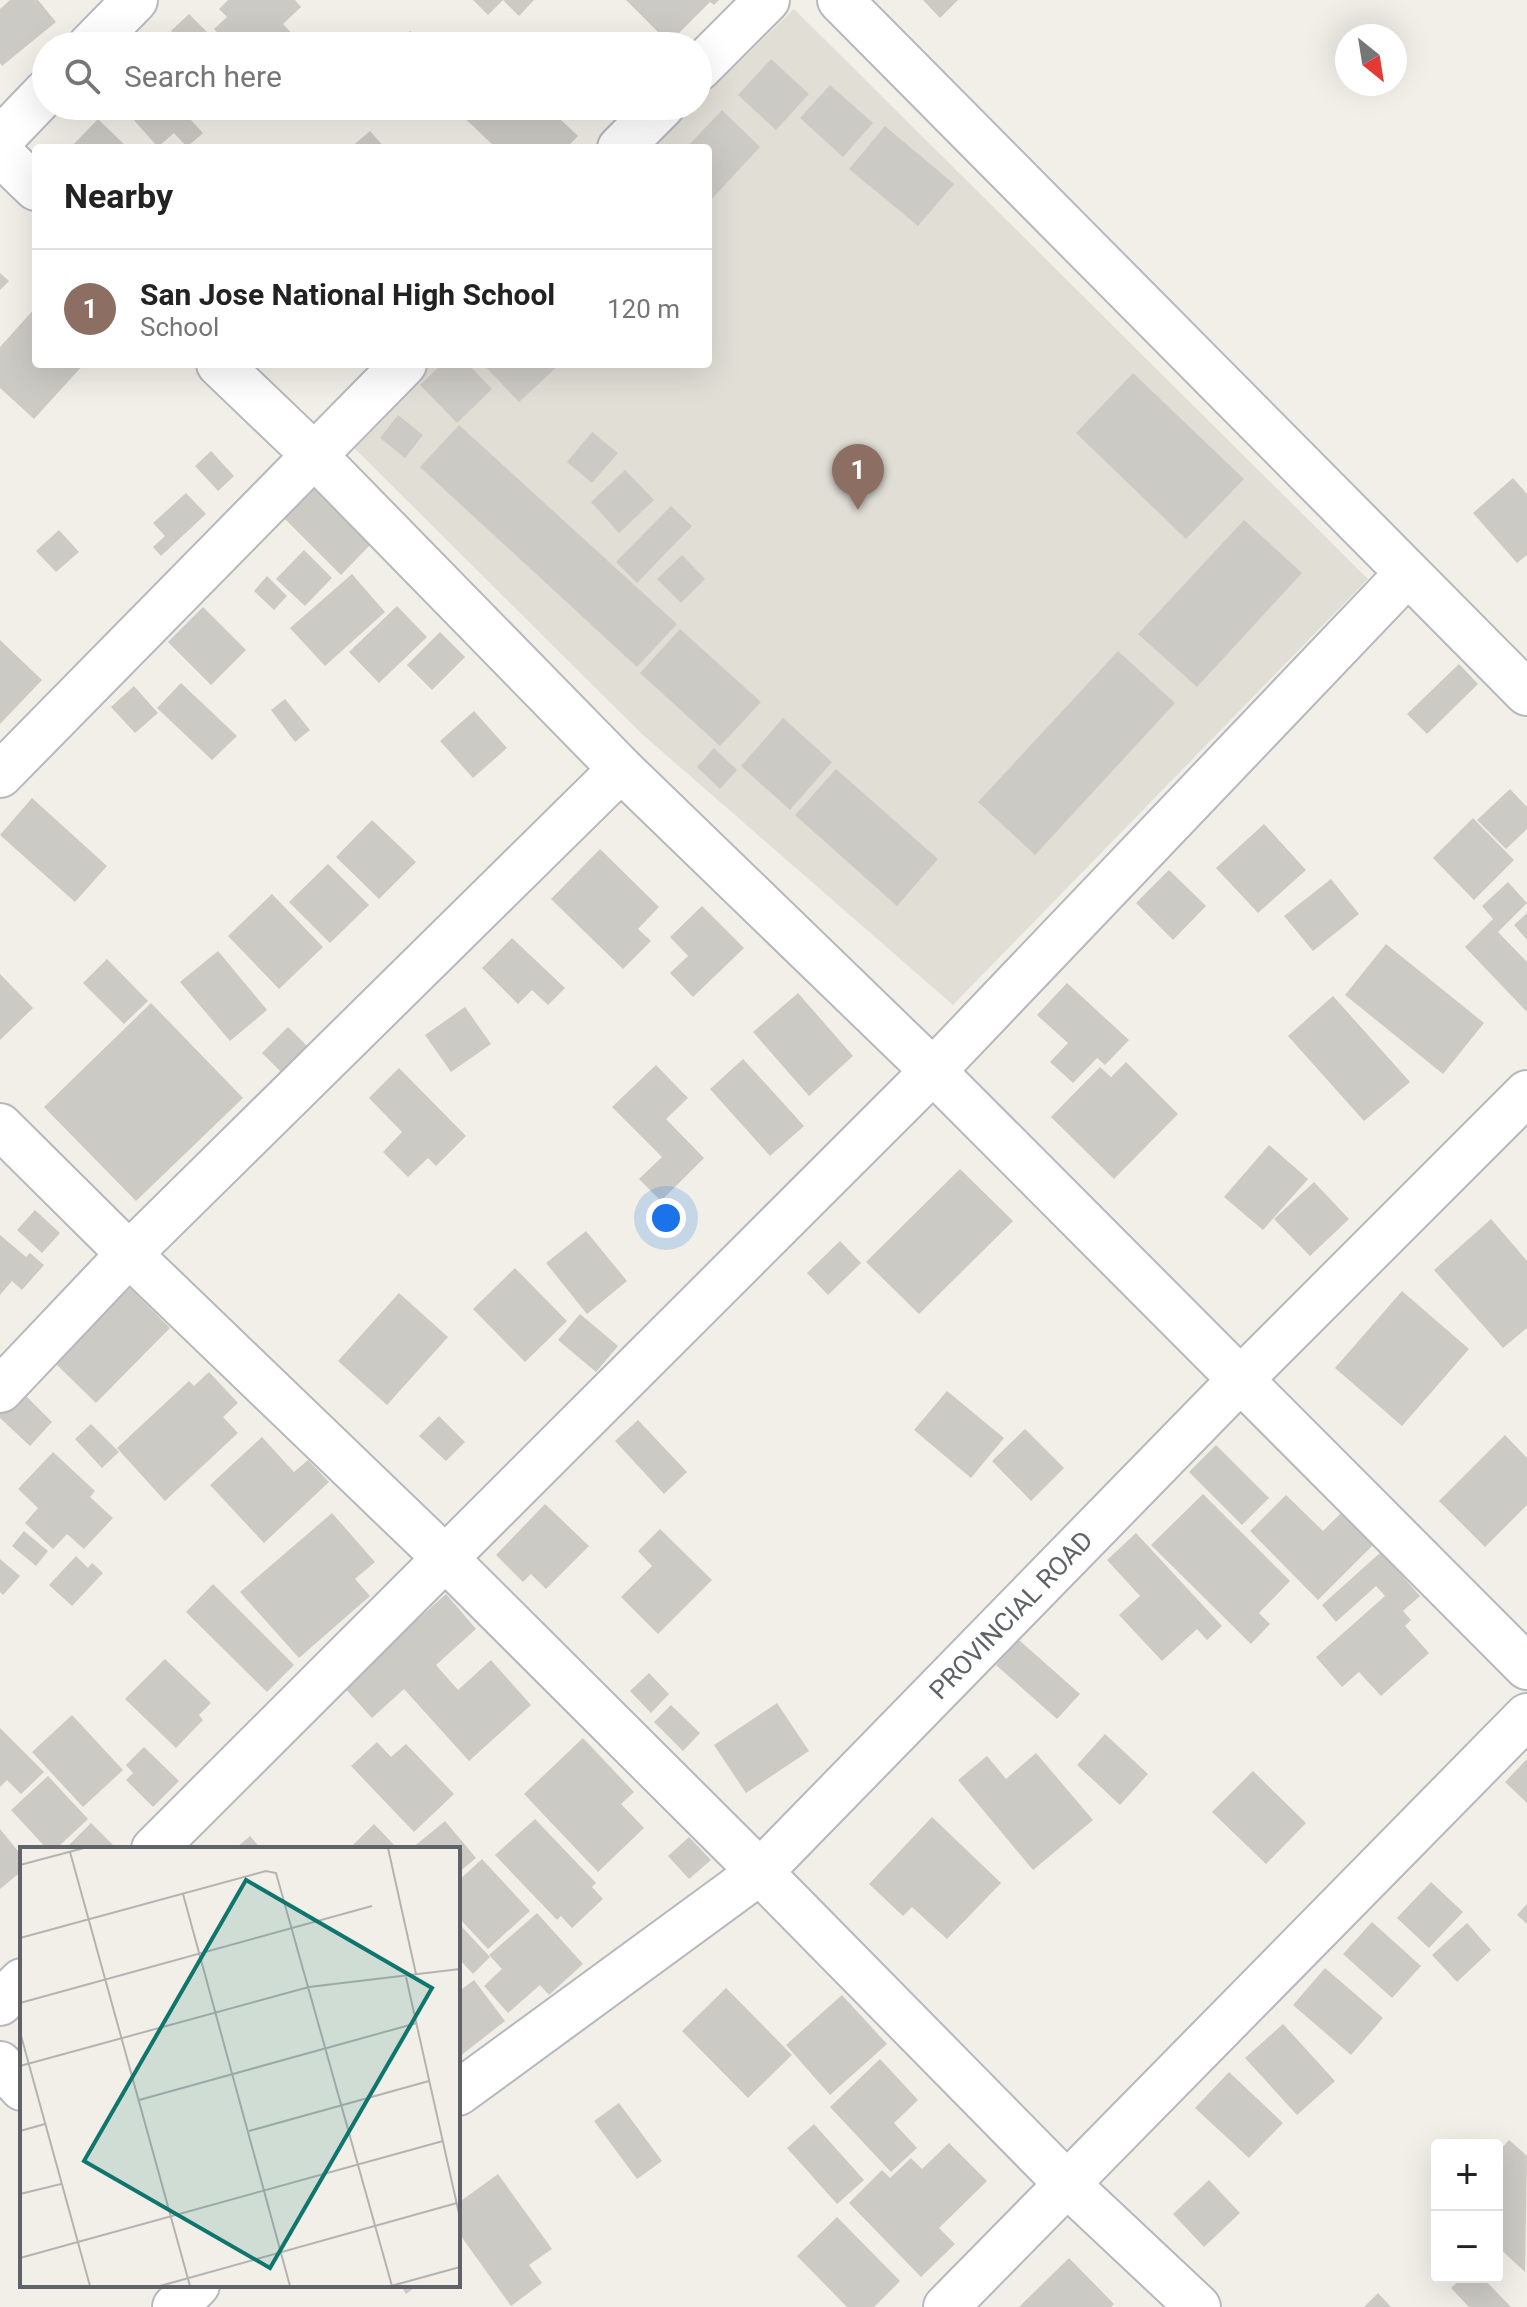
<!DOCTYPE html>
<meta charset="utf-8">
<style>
body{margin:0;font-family:Roboto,sans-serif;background:#f6f6f6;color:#222}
.controls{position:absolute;right:24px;bottom:24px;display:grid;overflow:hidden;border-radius:8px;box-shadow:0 8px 32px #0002}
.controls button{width:72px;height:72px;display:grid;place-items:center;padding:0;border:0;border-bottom:2px solid #e0e0e0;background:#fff;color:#222;font:40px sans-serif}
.compass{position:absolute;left:1335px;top:24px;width:72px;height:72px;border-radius:50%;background:#fff;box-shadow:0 8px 32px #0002;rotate:150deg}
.you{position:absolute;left:666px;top:1218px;width:28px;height:28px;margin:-20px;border:6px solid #fff;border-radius:50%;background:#1a73e8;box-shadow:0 0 0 12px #1a73e833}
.badge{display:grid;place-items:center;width:52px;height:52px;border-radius:50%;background:#ea4335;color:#fff;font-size:26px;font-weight:700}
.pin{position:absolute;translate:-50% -66px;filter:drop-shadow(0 2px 4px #0008)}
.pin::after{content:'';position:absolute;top:42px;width:28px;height:24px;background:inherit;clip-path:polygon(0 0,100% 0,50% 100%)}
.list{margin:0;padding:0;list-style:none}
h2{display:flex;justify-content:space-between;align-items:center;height:104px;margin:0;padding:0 32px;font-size:34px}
h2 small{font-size:26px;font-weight:400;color:#767676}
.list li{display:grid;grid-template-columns:52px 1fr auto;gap:24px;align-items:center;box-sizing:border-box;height:120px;padding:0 32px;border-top:2px solid #e0e0e0}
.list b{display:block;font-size:30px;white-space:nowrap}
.list p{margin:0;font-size:26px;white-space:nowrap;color:#767676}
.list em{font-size:26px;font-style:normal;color:#767676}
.icon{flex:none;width:44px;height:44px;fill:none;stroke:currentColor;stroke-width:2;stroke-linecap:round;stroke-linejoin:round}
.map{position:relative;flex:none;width:1527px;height:2307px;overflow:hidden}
.search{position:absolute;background:#fff;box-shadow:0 8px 32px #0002;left:32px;top:32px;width:680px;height:88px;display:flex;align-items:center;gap:20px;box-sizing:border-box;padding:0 28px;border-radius:44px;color:#767676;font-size:30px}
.panel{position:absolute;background:#fff;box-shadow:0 8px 32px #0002;left:32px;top:144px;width:680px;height:224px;border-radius:8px}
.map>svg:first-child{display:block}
.education{fill:#e1ded6}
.building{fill:#cccac5}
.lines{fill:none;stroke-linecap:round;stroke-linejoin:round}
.minor-casing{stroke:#b5b8bc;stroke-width:48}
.minor{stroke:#fff;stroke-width:44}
.labels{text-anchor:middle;stroke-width:8;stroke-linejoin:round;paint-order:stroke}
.street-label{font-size:26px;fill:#5f6368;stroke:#fff}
.inset-road{fill:none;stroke:#b3b3b1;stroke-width:2}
.view{fill:#0f766e;fill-opacity:0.15;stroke:#0f766e;stroke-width:4}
.inset-edge{fill:none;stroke:#5f6368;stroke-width:4}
</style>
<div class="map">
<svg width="1527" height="2307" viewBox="0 0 1527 2307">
<rect width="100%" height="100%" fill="#f1efe8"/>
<path class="education" d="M 794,9 L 1368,579 L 953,1005 L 642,734 L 348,442 L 428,364 L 708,364 L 708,148 L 651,148 L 694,106 L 698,106 L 698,102 Z"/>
<path class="building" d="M 10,0 L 38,0 L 56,22 L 2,66 L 0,63 L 0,9 Z
M 228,0 L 295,0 L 301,7 L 283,24 L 299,41 L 294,46 L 230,46 L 214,29 L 227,17 L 219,9 Z
M 473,0 L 534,0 L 519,16 L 503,0 L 488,15 Z
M 626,0 L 719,0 L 714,5 L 710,2 L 669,43 Z
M 923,0 L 958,0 L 940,18 Z
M 189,14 L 217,42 L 213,46 L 185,46 L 171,31 Z
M 410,31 L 424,46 L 394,46 Z
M 771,59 L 809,94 L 776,130 L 738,95 Z
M 830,85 L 873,123 L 843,157 L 800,118 Z
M 121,106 L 207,106 L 191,120 L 203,133 L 187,147 L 174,133 L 158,147 Z
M 452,106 L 574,106 L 561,120 L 578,136 L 566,148 L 496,148 Z
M 722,110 L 760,147 L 708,203 L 708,148 L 686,148 Z
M 98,119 L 128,148 L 70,148 Z
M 885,126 L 954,184 L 918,226 L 849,169 Z
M 370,131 L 385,148 L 350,148 Z
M 0,273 L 9,281 L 0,290 Z
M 36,307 L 36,364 L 84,364 L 34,419 L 0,388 L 0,347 Z
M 442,364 L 468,364 L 492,389 L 457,423 L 420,385 Z
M 483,364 L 560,364 L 519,402 Z
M 1133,373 L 1244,479 L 1186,539 L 1076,433 Z
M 398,415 L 423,435 L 405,458 L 380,438 Z
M 459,425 L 677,624 L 637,667 L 420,467 Z
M 592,432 L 618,453 L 592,483 L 567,462 Z
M 211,451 L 234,476 L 218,491 L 195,466 Z
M 625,470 L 654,500 L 619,533 L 591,502 Z
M 1513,478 L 1527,494 L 1527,555 L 1517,563 L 1473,513 Z
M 309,482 L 370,545 L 341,575 L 278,512 Z
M 186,493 L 206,514 L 161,556 L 153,547 L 165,536 L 153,523 Z
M 671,506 L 692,526 L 637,583 L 616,562 Z
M 1244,520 L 1302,573 L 1197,687 L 1138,634 Z
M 59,530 L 79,552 L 56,572 L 36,551 Z
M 304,550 L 332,578 L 305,606 L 276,579 Z
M 682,555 L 705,579 L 681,603 L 657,579 Z
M 352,574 L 385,612 L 325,666 L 290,628 Z
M 267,576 L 287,596 L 274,610 L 254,591 Z
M 397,606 L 427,637 L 379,683 L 349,652 Z
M 203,607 L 246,650 L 211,685 L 168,642 Z
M 680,629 L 761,702 L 720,746 L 640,673 Z
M 440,632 L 465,657 L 432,690 L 407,665 Z
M 0,640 L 42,680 L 0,724 Z
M 1118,651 L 1175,703 L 1035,855 L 978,802 Z
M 1459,664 L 1478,684 L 1427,734 L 1407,714 Z
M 181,683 L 237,736 L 212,760 L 157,708 Z
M 134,686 L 158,713 L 135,733 L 111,707 Z
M 285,699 L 310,730 L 295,742 L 271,710 Z
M 474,711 L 507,748 L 473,778 L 440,741 Z
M 783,718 L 832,762 L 790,810 L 741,766 Z
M 714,748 L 737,770 L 720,789 L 697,767 Z
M 836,769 L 938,859 L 897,906 L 795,815 Z
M 1510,789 L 1527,807 L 1527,829 L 1506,849 L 1477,820 Z
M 32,798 L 107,866 L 75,902 L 0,835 Z
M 1473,818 L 1514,860 L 1474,900 L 1433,858 Z
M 372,820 L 416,862 L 379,899 L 336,857 Z
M 1264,824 L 1306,870 L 1258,913 L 1216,868 Z
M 600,849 L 659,907 L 638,929 L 651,941 L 623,969 L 551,899 Z
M 328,864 L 369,905 L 330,943 L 289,902 Z
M 1169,870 L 1206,906 L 1173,940 L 1136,903 Z
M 1331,879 L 1359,914 L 1313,951 L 1284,916 Z
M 1508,882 L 1527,903 L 1498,932 L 1527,962 L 1527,1012 L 1465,947 L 1493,919 L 1482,906 Z
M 272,894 L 323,947 L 279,989 L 228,936 Z
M 702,906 L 744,948 L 693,997 L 670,973 L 688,956 L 670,937 Z
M 1527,913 L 1527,940 L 1514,925 Z
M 512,938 L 565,988 L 548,1005 L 532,990 L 518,1004 L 482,968 Z
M 1386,944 L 1484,1023 L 1443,1074 L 1345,995 Z
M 218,951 L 267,1010 L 230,1041 L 180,982 Z
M 107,959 L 148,1001 L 124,1024 L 83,983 Z
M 0,974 L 33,1008 L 0,1040 Z
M 1067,983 L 1129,1040 L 1105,1065 L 1097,1058 L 1073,1083 L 1050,1062 L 1068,1043 L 1037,1015 Z
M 798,993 L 853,1056 L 809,1096 L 753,1032 Z
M 1333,996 L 1410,1082 L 1364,1121 L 1288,1036 Z
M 151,1003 L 243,1098 L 136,1201 L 44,1107 Z
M 465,1007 L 491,1044 L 451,1072 L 425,1035 Z
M 288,1027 L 312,1051 L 285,1076 L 262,1053 Z
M 743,1059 L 804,1126 L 770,1156 L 710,1089 Z
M 1126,1062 L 1178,1114 L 1114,1179 L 1051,1117 L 1100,1067 L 1111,1077 Z
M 656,1065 L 688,1098 L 666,1119 L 704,1158 L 661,1201 L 639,1179 L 662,1157 L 612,1107 Z
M 399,1068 L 466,1136 L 436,1166 L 428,1158 L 408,1177 L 383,1152 L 402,1132 L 369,1098 Z
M 1269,1145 L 1308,1179 L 1263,1230 L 1224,1197 Z
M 960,1169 L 1013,1221 L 919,1314 L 866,1262 Z
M 1314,1182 L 1349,1219 L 1310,1256 L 1274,1219 Z
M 35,1210 L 60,1233 L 42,1253 L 17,1230 Z
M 1491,1219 L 1527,1261 L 1527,1328 L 1503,1348 L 1434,1270 Z
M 586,1231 L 627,1281 L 587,1314 L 546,1263 Z
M 0,1235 L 26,1257 L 30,1253 L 44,1265 L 22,1290 L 12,1281 L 0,1295 Z
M 840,1241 L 861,1263 L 828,1295 L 807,1273 Z
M 515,1268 L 567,1321 L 525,1362 L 473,1309 Z
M 130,1288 L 170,1328 L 96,1403 L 55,1363 Z
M 1402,1291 L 1469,1349 L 1402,1426 L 1335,1368 Z
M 399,1293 L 448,1337 L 387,1405 L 338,1361 Z
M 580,1314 L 618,1346 L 596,1372 L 558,1340 Z
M 209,1372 L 238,1403 L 223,1417 L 238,1433 L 165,1501 L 117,1448 L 189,1381 L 194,1386 Z
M 21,1391 L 52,1422 L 30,1446 L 0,1418 L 0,1414 Z
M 947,1391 L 1004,1438 L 971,1478 L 914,1430 Z
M 439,1416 L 465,1442 L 446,1461 L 419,1436 Z
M 638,1420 L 687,1472 L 664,1494 L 615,1441 Z
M 91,1424 L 119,1452 L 102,1468 L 75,1439 Z
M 1025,1429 L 1064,1468 L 1031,1501 L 992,1461 Z
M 1505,1435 L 1527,1458 L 1527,1505 L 1485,1547 L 1439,1501 Z
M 262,1437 L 294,1472 L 308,1460 L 329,1482 L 264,1543 L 210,1485 Z
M 1216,1445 L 1269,1498 L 1242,1525 L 1189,1472 Z
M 53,1452 L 95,1491 L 90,1497 L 113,1518 L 84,1549 L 67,1534 L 53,1549 L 25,1523 L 38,1508 L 18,1489 Z
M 1203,1494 L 1290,1581 L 1259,1613 L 1270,1624 L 1251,1644 L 1151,1545 Z
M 1286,1495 L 1323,1531 L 1341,1513 L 1373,1545 L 1318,1600 L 1250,1531 Z
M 545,1504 L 589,1546 L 546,1589 L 531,1574 L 523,1582 L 496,1555 Z
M 332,1513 L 375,1562 L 355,1579 L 370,1596 L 299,1658 L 240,1592 Z
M 660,1529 L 712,1580 L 658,1634 L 621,1597 L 652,1566 L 638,1551 Z
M 24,1531 L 48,1551 L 36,1566 L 12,1546 Z
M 1136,1533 L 1222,1626 L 1207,1640 L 1197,1629 L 1162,1661 L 1119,1615 L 1140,1596 L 1107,1560 Z
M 1381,1552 L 1420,1596 L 1403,1611 L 1411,1620 L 1405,1626 L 1429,1653 L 1381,1696 L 1359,1672 L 1342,1687 L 1316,1657 L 1385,1596 L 1376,1586 L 1336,1622 L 1322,1605 Z
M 76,1556 L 88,1568 L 92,1563 L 103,1573 L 72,1606 L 49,1585 Z
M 0,1559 L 20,1576 L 3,1595 L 0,1592 Z
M 213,1584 L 294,1665 L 267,1692 L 186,1612 Z
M 446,1594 L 476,1629 L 436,1665 L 458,1690 L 491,1660 L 531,1705 L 469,1761 L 404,1689 L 372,1718 L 343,1686 Z
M 1019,1640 L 1080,1694 L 1057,1719 L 996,1665 Z
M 165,1659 L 211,1703 L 199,1715 L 203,1720 L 176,1748 L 125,1699 Z
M 649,1673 L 669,1694 L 651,1713 L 630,1691 Z
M 777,1703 L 809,1751 L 746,1793 L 714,1745 Z
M 671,1705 L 700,1733 L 683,1751 L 654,1722 Z
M 72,1715 L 123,1770 L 83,1807 L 32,1752 Z
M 0,1728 L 44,1772 L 21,1794 L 7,1780 L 0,1787 Z
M 1105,1734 L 1148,1774 L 1120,1805 L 1077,1765 Z
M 583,1738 L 634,1792 L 621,1804 L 644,1828 L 598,1872 L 524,1794 Z
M 377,1742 L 391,1757 L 406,1744 L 454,1794 L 414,1832 L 351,1766 Z
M 144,1747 L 179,1781 L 153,1807 L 126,1780 L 133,1773 L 126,1765 Z
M 1036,1753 L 1093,1820 L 1033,1870 L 958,1780 L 987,1756 L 1006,1779 Z
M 1527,1759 L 1527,1803 L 1505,1782 Z
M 1253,1771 L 1306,1823 L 1266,1864 L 1212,1812 Z
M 48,1776 L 88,1819 L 56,1849 L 47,1849 L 11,1810 Z
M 932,1817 L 1001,1883 L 947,1939 L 912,1907 L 903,1916 L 869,1884 Z
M 535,1819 L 596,1883 L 592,1887 L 603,1899 L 572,1928 L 561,1916 L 557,1920 L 495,1855 Z
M 445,1821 L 476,1858 L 458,1873 L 458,1849 L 411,1849 Z
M 91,1823 L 117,1849 L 65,1849 Z
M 374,1824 L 397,1848 L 349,1849 Z
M 0,1829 L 22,1856 L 22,1871 L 0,1889 Z
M 250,1836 L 261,1849 L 235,1849 Z
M 689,1837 L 711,1860 L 689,1879 L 668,1856 Z
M 482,1859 L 530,1911 L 488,1949 L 458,1917 L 458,1881 Z
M 1431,1882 L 1463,1912 L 1429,1948 L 1397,1918 Z
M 1527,1904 L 1527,1924 L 1517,1915 Z
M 537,1913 L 583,1964 L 549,1995 L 540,1985 L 508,2013 L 484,1986 L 502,1969 L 489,1955 Z
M 1372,1922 L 1421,1966 L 1392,1998 L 1343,1954 Z
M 1467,1923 L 1491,1950 L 1457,1982 L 1432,1955 Z
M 462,1927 L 490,1957 L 473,1974 L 458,1958 L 458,1931 Z
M 1325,1968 L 1383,2018 L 1351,2055 L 1293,2005 Z
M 474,1980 L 505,2021 L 459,2057 L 458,1992 Z
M 726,1988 L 792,2055 L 748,2098 L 682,2031 Z
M 842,1995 L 887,2044 L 830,2095 L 786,2045 Z
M 1283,2024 L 1335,2081 L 1297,2115 L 1245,2058 Z
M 880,2059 L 918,2100 L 894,2123 L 917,2148 L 891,2172 L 830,2107 Z
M 1229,2072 L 1283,2123 L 1249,2158 L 1195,2108 Z
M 619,2103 L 662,2161 L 637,2179 L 594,2121 Z
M 814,2124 L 864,2180 L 837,2204 L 787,2148 Z
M 1509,2140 L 1527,2156 L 1525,2272 L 1497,2246 L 1497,2153 Z
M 949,2143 L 987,2181 L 939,2228 L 955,2244 L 921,2277 L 849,2203 L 882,2170 L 890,2178 L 911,2158 L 922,2169 Z
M 498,2174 L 552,2249 L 529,2265 L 542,2283 L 511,2306 L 458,2232 L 458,2203 Z
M 1209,2180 L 1240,2213 L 1204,2247 L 1173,2214 Z
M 837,2217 L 900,2281 L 874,2307 L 847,2307 L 797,2256 Z
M 1069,2258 L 1114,2304 L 1111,2307 L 1019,2307 Z
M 1463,2277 L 1482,2277 L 1511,2307 L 1469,2307 L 1451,2288 Z
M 400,2285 L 418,2285 L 406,2294 Z
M 1378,2293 L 1391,2307 L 1364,2307 Z"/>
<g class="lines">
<g class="minor-casing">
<path id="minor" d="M 840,0 L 1527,693
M 90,46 L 135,0
M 698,69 L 767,0
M 0,140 L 46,92
M 620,148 L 662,106
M 0,153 L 36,188
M 219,364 L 314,455 L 621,769 L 933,1071 L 1527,1667
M 0,775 L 404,364
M 0,1126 L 129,1254 L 445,1558 L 760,1872 L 1066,2183 L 1198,2307
M 0,1390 L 129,1254 L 621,769
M 154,1849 L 933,1071 L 1407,574
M 0,2003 L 22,1981
M 0,2064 L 22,2088
M 458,2093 L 760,1872 L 1241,1379 L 1527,1093
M 175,2307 L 197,2285
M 946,2307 L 1527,1716"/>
</g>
<use href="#minor" class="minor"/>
</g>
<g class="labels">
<g class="street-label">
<text transform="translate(1011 1615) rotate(-46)" y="9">PROVINCIAL ROAD</text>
</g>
</g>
<g transform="translate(20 1847)">
<rect width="440" height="440" fill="#f1efe8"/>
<path class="inset-road" d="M 368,1 L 396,127M 50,5 L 170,439M 0,18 L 64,1M 163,47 L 270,439M 0,91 L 246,24 L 256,26 L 372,439M 386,130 L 440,371M 0,156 L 352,59M 0,185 L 70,439M 0,219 L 289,140 L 440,122M 119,253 L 397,176M 0,284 L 25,277M 229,284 L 409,234M 0,347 L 41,337M 0,411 L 423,294M 140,439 L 437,356M 371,439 L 440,420"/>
<path class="view" d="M 226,33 L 412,141 L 250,421 L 64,314 Z"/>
<rect width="440" height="440" class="inset-edge"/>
</g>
</svg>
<div class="controls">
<button>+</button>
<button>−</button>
</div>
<svg class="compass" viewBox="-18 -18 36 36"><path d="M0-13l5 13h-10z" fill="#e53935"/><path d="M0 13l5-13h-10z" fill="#767676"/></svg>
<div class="you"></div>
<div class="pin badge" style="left:858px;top:510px;background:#8d6e63">1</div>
<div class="search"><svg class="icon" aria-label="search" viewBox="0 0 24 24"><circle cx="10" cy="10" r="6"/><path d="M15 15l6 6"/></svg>Search here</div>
<section class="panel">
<h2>Nearby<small></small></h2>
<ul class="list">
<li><span class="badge" style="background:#8d6e63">1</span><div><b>San Jose National High School</b><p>School</p></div><em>120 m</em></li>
</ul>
</section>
</div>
